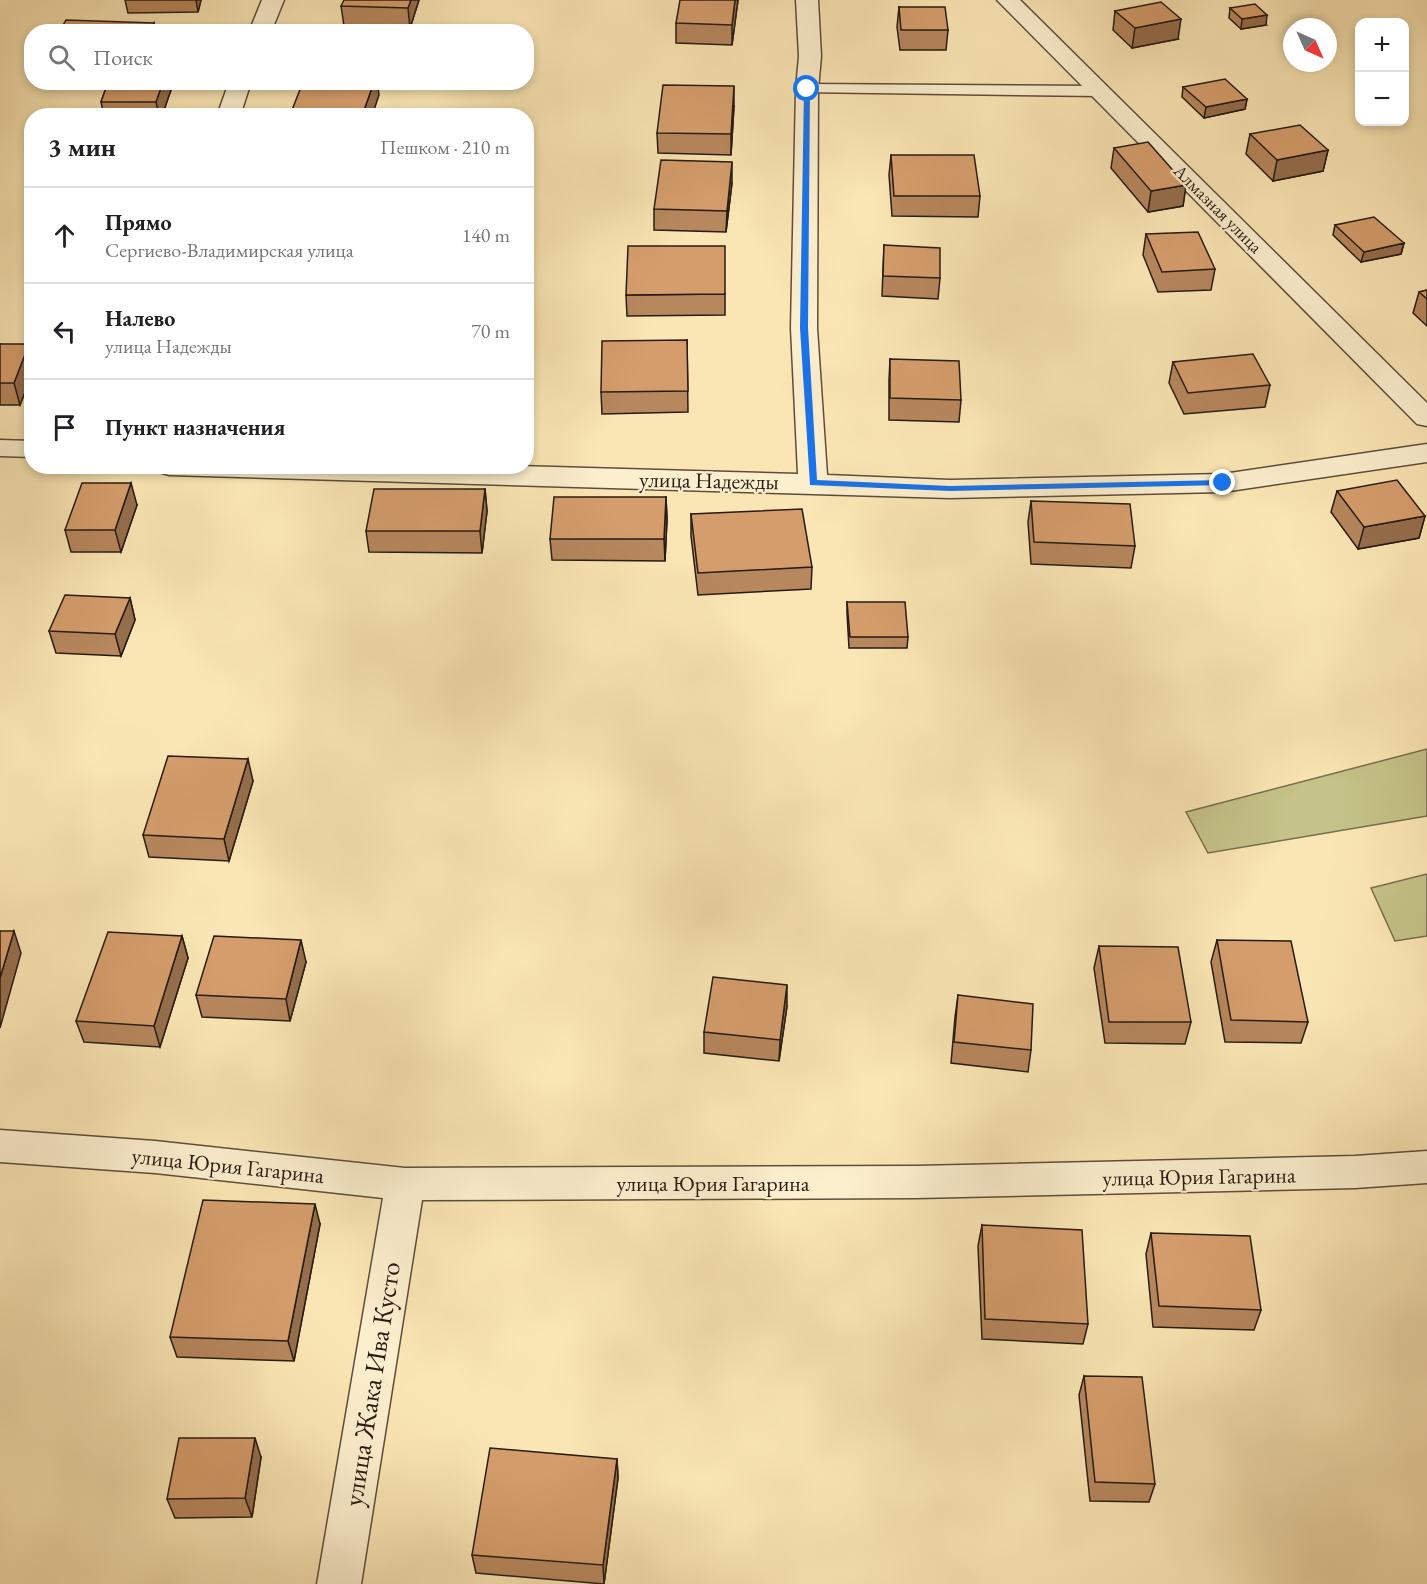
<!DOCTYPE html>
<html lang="ru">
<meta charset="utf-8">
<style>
body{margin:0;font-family:"EB Garamond",serif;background:#f6f6f6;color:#202124}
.controls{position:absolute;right:18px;top:18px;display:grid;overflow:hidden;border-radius:12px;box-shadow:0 3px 9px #0003}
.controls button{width:54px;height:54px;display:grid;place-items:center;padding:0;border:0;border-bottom:2px solid #e0e0e0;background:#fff;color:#202124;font:30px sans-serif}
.compass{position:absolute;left:1283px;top:18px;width:54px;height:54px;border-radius:50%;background:#fff;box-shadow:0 3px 9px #0003;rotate:135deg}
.stop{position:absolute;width:18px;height:18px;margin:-14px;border:4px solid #1a73e8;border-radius:50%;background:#fff}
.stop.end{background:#1a73e8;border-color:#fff;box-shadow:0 2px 6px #0008}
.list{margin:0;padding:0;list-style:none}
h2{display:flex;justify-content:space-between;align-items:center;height:78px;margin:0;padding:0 24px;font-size:26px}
h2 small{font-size:20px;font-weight:400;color:#757577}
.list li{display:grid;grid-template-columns:39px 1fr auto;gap:18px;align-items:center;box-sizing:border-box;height:96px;padding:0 24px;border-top:2px solid #e0e0e0}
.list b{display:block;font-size:22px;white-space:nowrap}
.list p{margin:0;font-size:20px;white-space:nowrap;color:#757577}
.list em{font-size:20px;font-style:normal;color:#757577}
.icon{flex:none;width:33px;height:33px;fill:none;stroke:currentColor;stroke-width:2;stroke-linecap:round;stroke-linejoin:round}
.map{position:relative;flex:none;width:1427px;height:1584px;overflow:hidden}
.search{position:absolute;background:#fff;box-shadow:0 3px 9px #0003;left:24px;top:24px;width:510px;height:66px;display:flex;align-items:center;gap:15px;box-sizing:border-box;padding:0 21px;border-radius:24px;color:#757577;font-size:22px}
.panel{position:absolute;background:#fff;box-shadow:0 3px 9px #0003;left:24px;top:108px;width:510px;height:366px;border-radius:24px}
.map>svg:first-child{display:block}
.green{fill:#c5c389;stroke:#766f4e;stroke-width:1.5}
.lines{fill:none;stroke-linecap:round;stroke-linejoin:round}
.lane-casing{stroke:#5c4e3b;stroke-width:3}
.street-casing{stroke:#5c4e3b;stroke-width:3}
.lane{fill:#fcefce;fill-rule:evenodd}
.street{fill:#fcefce;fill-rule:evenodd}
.wall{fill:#b7875d;stroke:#271b13;stroke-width:1.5}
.shaded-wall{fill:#956e4c;stroke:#271b13;stroke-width:1.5}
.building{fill:#d59d6c;stroke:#271b13;stroke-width:1.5}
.route{fill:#1a73e8}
.labels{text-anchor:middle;stroke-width:4.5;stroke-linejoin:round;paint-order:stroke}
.far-street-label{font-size:18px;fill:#271b13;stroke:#fcefce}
.street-label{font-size:22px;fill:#271b13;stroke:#fcefce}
.near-street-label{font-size:27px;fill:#271b13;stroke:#fcefce}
</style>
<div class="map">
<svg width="1427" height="1584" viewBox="0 0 1427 1584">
<rect width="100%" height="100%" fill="#fae6b4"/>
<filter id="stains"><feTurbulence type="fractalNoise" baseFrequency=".00333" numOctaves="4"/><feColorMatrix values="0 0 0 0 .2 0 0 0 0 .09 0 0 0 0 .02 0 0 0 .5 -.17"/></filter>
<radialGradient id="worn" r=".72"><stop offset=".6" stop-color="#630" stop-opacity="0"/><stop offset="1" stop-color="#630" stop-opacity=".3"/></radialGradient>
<path class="green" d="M 1427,749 L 1427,816 L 1208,853 L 1186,812 Z
M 1427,874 L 1427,936 L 1395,941 L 1371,888 Z"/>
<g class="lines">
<g class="lane-casing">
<path id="lane" d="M 807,84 L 1099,86 L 1107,91 L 1099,96 L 801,92 L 799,89 L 801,86 Z"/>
</g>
<g class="street-casing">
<path id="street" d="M 262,0 L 284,0 L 271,32 L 249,32 Z
M 796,0 L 818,0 L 821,56 L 818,89 L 817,328 L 827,475 L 950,480 L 1223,474 L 1427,444 L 1427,462 L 1223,492 L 950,498 L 169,475 L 159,472 L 155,466 L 518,466 L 798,474 L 791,328 L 796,89 L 799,56 Z
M 997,0 L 1020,0 L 1427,403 L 1427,426 L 1417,424 Z
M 229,82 L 251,82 L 240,116 L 217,116 Z
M 0,440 L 32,441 L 32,457 L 0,456 Z
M 0,1130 L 155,1141 L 405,1168 L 917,1166 L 1355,1156 L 1427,1151 L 1427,1183 L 1355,1188 L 917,1198 L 422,1200 L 361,1584 L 317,1584 L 383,1198 L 155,1173 L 0,1162 Z"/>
</g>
<use href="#lane" class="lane"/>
<use href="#street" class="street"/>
</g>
<path class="wall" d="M 125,0 L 201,0 L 198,12 L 128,13 Z
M 419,0 L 410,28 L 344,26 L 341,6 Z
M 738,0 L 732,45 L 676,43 L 676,23 Z
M 899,7 L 948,30 L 946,50 L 900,50 L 897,27 Z
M 1230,8 L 1266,25 L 1241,29 L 1229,18 Z
M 1115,11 L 1178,39 L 1132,48 L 1113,30 Z
M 108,82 L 171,82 L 172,87 L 162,116 L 104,116 L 101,102 Z
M 1183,87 L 1247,99 L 1245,109 L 1204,118 L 1182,97 Z
M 734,106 L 731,155 L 658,153 L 657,133 Z
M 1250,134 L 1328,150 L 1323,171 L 1273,181 L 1246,154 Z
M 1114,148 L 1186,185 L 1183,206 L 1148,212 L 1111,168 Z
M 891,155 L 980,196 L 978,217 L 892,216 L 889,175 Z
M 732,183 L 726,232 L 654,230 L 654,209 Z
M 1335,225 L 1404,243 L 1401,254 L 1361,262 L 1333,235 Z
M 1146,234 L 1215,269 L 1211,290 L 1158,292 L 1143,255 Z
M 884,245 L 940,278 L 938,299 L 882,296 Z
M 1427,290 L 1427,326 L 1413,313 L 1419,292 Z
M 725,294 L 725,315 L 627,316 L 626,295 Z
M 687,340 L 688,412 L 602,414 L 601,392 Z
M 0,344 L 32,352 L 32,374 L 20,405 L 0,405 Z
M 890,359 L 961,400 L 959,422 L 889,420 L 889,380 Z
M 1173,362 L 1270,385 L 1265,407 L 1184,414 L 1169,383 Z
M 485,489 L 487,511 L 482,553 L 369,552 L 366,531 Z
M 1337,491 L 1425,516 L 1419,538 L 1358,549 L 1331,512 Z
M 666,497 L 667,519 L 665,561 L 552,560 L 550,539 Z
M 1031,501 L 1135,546 L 1131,568 L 1031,564 L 1028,522 Z
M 137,505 L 121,552 L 71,552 L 65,530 Z
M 691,514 L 812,567 L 811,589 L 698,595 L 691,536 Z
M 130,598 L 135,620 L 121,656 L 56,653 L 49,631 Z
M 847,602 L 908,637 L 907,648 L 849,648 L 847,613 Z
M 253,781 L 229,861 L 149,857 L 143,835 Z
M 182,936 L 188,958 L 160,1047 L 84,1042 L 76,1021 Z
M 1217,940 L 1308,1022 L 1301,1043 L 1225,1042 L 1211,962 Z
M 1099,946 L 1191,1022 L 1185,1044 L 1105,1043 L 1094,968 Z
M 306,962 L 290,1021 L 202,1017 L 196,995 Z
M 958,995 L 1031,1050 L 1028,1072 L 951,1063 L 955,1017 Z
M 787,1006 L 779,1061 L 704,1053 L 704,1032 Z
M 320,1224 L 294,1361 L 177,1357 L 170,1337 Z
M 982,1225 L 1088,1324 L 1083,1344 L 982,1339 L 978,1246 Z
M 1151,1233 L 1261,1310 L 1254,1330 L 1153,1327 L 1146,1254 Z
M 1084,1376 L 1155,1484 L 1149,1502 L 1090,1501 L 1079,1395 Z
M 261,1457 L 252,1517 L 175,1518 L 167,1499 Z
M 617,1459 L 618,1478 L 604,1584 L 476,1573 L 472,1555 Z"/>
<path class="shaded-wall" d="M 196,0 L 201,0 L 198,12 Z
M 411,0 L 419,0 L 410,28 L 408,8 Z
M 735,0 L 738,0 L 732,45 L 732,25 Z
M 1267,15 L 1266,25 L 1241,29 L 1242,19 Z
M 1181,19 L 1178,39 L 1132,48 L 1135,28 Z
M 154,23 L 155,32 L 149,32 Z
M 163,82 L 171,82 L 172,87 L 162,116 L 159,116 L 156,102 Z
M 374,82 L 377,82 L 379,95 L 372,116 L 362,116 Z
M 734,86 L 734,106 L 731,155 L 731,134 Z
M 1247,99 L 1245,109 L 1204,118 L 1206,107 Z
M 1328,150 L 1323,171 L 1273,181 L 1277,160 Z
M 732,162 L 732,183 L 726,232 L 727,211 Z
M 1186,185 L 1183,206 L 1148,212 L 1151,191 Z
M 1404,243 L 1401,254 L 1361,262 L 1364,252 Z
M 29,344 L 32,352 L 32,374 L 20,405 L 14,383 Z
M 131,483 L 137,505 L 121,552 L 115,530 Z
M 485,489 L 487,511 L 482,553 L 480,531 Z
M 666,497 L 667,519 L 665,561 L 664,539 Z
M 1425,516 L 1419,538 L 1358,549 L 1364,527 Z
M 130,598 L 135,620 L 121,656 L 115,634 Z
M 248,759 L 253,781 L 229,861 L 224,839 Z
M 14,931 L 21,953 L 0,1028 L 0,978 Z
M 182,936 L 188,958 L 160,1047 L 154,1026 Z
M 301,940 L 306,962 L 290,1021 L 286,999 Z
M 787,985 L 787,1006 L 779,1061 L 780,1040 Z
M 315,1204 L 320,1224 L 294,1361 L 288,1341 Z
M 255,1438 L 261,1457 L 252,1517 L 245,1498 Z
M 617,1459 L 618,1478 L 604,1584 L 603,1565 Z"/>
<path class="building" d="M 344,0 L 411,0 L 408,8 L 341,6 Z
M 680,0 L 735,0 L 732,25 L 676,23 Z
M 1161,2 L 1181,19 L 1135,28 L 1115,11 Z
M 1255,4 L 1267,15 L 1242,19 L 1230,8 Z
M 899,7 L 945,7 L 948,30 L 901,30 Z
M 66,20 L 154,23 L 149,32 L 59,32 Z
M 1225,79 L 1247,99 L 1206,107 L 1183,87 Z
M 108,82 L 163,82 L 156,102 L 101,102 Z
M 303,82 L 374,82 L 362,116 L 290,115 Z
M 663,85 L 734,86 L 731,134 L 657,133 Z
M 1300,125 L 1328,150 L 1277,160 L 1250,134 Z
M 1148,142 L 1186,185 L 1151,191 L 1114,148 Z
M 891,155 L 974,155 L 980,196 L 894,196 Z
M 661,160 L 732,162 L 727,211 L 654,209 Z
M 1374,217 L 1404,243 L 1364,252 L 1335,225 Z
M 1198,232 L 1215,269 L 1162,272 L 1146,234 Z
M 884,245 L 940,248 L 940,278 L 883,276 Z
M 628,246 L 725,246 L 725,294 L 626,295 Z
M 1427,290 L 1427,299 L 1419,292 Z
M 687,340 L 688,391 L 601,392 L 602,341 Z
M 0,344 L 29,344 L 14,383 L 0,383 Z
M 1253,354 L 1270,385 L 1188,393 L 1173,362 Z
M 890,359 L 959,361 L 961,400 L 890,398 Z
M 1397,480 L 1425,516 L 1364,527 L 1337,491 Z
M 82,483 L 131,483 L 115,530 L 65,530 Z
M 374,489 L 485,489 L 480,531 L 366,531 Z
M 554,497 L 666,497 L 664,539 L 550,539 Z
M 1031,501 L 1130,504 L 1135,546 L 1034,542 Z
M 802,509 L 812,567 L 698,573 L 691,514 Z
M 65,595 L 130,598 L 115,634 L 49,631 Z
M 847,602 L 905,602 L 908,637 L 850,637 Z
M 168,756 L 248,759 L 224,839 L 143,835 Z
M 0,931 L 14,931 L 0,978 Z
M 108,932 L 182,936 L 154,1026 L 76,1021 Z
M 214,936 L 301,940 L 286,999 L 196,995 Z
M 1217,940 L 1291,941 L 1308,1022 L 1231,1020 Z
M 1099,946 L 1178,947 L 1191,1022 L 1109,1022 Z
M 713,977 L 787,985 L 780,1040 L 704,1032 Z
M 958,995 L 1033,1004 L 1031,1050 L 954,1042 Z
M 203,1200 L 315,1204 L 288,1341 L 170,1337 Z
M 982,1225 L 1082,1230 L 1088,1324 L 985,1319 Z
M 1151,1233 L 1250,1236 L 1261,1310 L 1159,1306 Z
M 1084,1376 L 1142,1377 L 1155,1484 L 1095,1482 Z
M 179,1438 L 255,1438 L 245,1498 L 167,1499 Z
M 490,1448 L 617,1459 L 603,1565 L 472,1555 Z"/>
<path class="route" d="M 807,87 L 810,89 L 808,328 L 817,480 L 950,486 L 1223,480 L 1226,485 L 950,491 L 810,485 L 800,328 L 804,89 Z"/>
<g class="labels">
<g class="far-street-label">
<text transform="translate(1218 209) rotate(45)" y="6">Алмазная улица</text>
</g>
<g class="street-label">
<text transform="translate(709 480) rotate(1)" y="8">улица Надежды</text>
<text transform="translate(228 1165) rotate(6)" y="8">улица Юрия Гагарина</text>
<text transform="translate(1199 1176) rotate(-1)" y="8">улица Юрия Гагарина</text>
<text x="713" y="1191">улица Юрия Гагарина</text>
</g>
<g class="near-street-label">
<text transform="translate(372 1384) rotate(-81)" y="9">улица Жака Ива Кусто</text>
</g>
</g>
<rect width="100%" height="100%" filter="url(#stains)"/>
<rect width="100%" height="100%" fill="url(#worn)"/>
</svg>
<div class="controls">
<button>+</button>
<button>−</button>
</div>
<svg class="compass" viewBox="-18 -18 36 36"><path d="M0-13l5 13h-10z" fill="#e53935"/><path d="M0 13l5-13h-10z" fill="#757577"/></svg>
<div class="stop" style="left:807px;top:89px"></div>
<div class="stop end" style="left:1223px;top:483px"></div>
<div class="search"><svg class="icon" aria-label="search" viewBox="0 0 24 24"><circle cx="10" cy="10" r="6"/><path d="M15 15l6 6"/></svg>Поиск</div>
<section class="panel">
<h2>3 мин<small>Пешком · 210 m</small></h2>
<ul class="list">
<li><svg class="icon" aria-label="ahead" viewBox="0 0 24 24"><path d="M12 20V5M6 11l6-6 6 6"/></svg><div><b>Прямо</b><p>Сергиево-Владимирская улица</p></div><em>140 m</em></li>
<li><svg class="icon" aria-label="left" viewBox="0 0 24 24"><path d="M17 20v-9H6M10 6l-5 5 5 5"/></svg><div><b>Налево</b><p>улица Надежды</p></div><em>70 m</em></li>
<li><svg class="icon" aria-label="arrive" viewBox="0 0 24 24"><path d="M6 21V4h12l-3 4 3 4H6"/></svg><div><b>Пункт назначения</b></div></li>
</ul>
</section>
</div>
